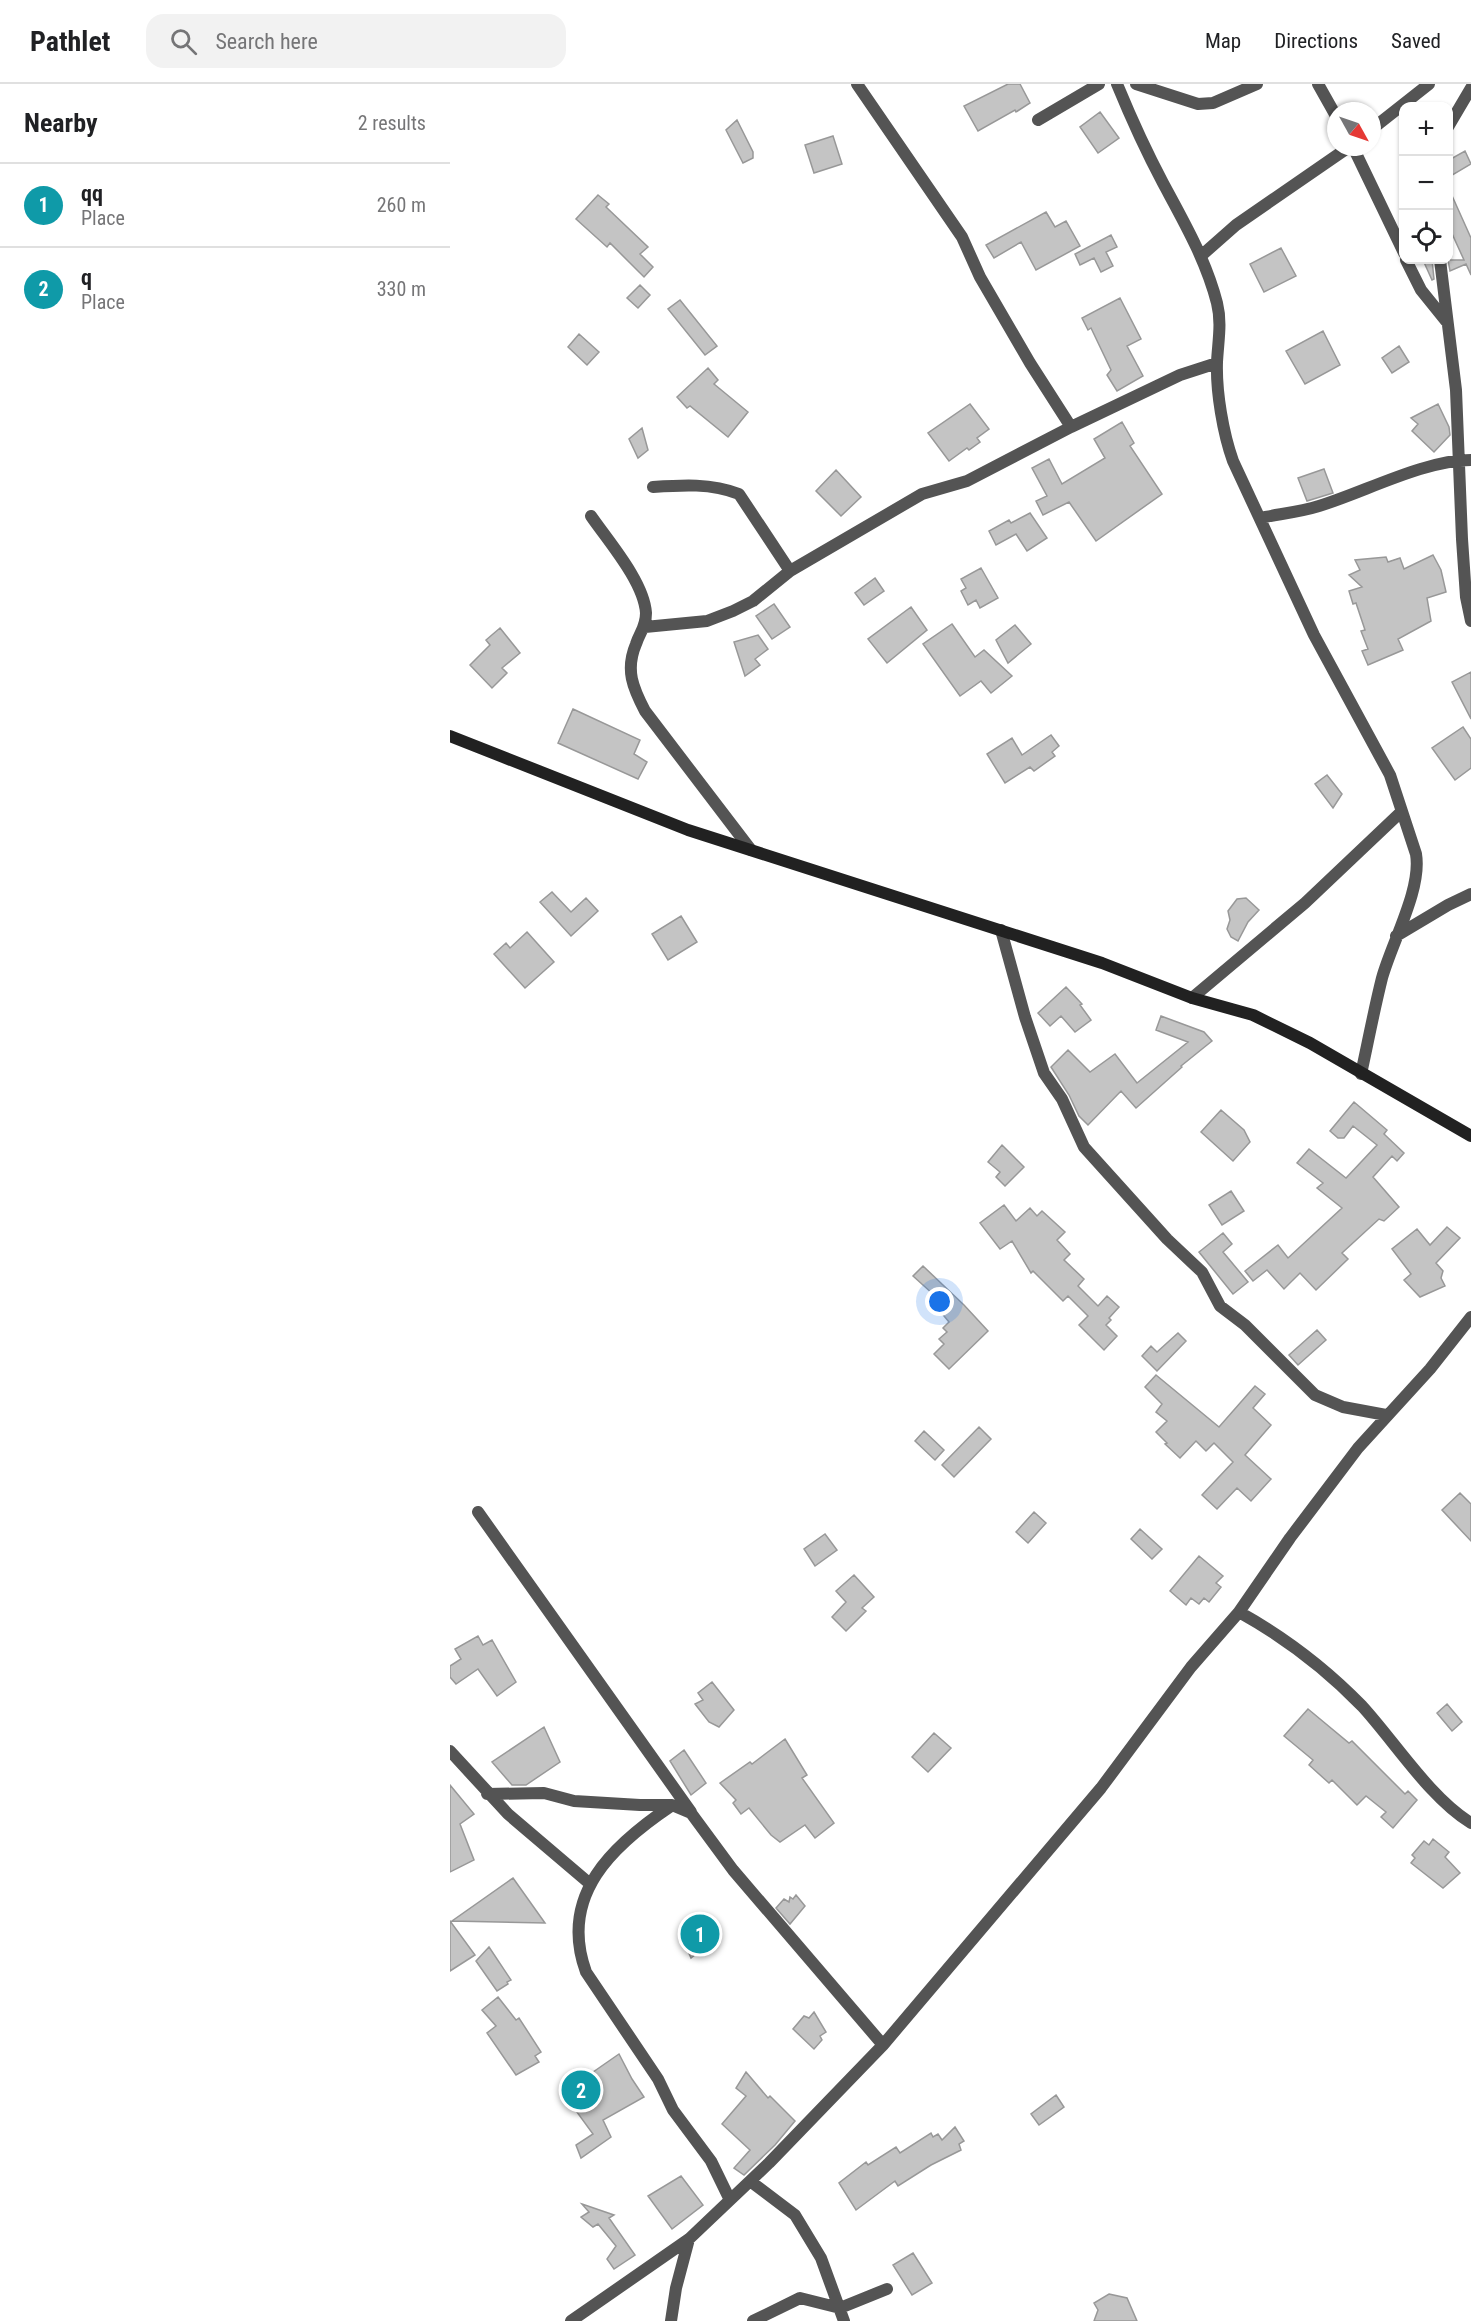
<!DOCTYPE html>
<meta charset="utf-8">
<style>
body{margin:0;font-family:"Roboto Condensed",sans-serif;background:#f2f2f2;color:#202124}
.controls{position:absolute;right:18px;top:18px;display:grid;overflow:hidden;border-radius:12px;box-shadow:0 2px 4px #0004}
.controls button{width:54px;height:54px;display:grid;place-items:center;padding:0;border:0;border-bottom:2px solid #e0e0e0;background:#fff;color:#202124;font:30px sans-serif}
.compass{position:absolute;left:877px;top:18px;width:54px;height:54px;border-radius:50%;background:#fff;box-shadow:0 2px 4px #0004;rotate:130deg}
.you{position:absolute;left:490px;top:1218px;width:21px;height:21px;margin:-15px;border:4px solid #fff;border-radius:50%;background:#1a73e8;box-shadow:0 0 0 9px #1a73e833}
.badge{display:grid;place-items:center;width:39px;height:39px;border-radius:50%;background:#7c3aed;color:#fff;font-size:20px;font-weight:700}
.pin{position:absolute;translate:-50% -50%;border:3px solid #fff;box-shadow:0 2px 6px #0006}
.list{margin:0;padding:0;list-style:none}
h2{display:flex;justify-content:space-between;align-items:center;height:78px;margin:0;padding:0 24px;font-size:26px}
h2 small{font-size:20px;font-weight:400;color:#757577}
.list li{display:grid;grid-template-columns:39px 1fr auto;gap:18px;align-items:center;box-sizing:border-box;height:84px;padding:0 24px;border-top:2px solid #e0e0e0}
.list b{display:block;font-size:22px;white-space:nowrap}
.list p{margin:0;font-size:20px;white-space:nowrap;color:#757577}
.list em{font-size:20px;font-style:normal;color:#757577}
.icon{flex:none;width:33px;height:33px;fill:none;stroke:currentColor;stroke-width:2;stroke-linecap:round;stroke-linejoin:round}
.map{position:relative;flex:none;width:1021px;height:2237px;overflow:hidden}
header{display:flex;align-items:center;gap:36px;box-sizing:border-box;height:84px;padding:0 30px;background:#fff;border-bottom:2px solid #e0e0e0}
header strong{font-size:28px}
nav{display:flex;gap:33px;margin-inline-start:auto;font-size:21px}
.search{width:420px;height:54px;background:#f2f2f2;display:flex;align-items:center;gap:15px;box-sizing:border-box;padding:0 21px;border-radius:18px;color:#757577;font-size:22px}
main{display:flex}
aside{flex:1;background:#fff}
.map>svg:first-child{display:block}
.building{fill:#c4c4c4;stroke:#989898;stroke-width:1.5}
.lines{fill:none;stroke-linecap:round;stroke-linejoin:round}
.street{stroke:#545454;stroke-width:12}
.secondary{stroke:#212121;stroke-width:12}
</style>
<header>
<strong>Pathlet</strong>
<div class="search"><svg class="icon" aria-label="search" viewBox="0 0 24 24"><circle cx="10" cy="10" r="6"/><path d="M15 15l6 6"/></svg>Search here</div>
<nav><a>Map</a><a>Directions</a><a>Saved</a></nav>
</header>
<main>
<aside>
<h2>Nearby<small>2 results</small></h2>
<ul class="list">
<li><span class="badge" style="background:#0f9aa8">1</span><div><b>qq</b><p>Place</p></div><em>260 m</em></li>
<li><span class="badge" style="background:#0f9aa8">2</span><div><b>q</b><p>Place</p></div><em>330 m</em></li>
</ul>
</aside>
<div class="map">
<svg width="1021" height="2237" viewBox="0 0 1021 2237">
<rect width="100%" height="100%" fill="#fff"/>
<path class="building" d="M 558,0 L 570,0 L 580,19 L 566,28 L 565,26 L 528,47 L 514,22 Z
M 650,28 L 669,54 L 648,69 L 630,43 Z
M 287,36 L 303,68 L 303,74 L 293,79 L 276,46 Z
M 383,52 L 392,80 L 364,89 L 355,61 Z
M 1015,67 L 1021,80 L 999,93 L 999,76 Z
M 999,105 L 1021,154 L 1021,191 L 1016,180 L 1000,187 L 998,176 L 1014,176 L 999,143 Z
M 148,111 L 159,120 L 156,123 L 198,163 L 190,170 L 203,183 L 194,193 L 160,159 L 157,163 L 126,135 Z
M 596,128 L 605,143 L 616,137 L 630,162 L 586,186 L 571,158 L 544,174 L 536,161 Z
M 661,151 L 667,163 L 656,168 L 663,182 L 651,188 L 644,174 L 630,181 L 625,170 Z
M 831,164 L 846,192 L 814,208 L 800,180 Z
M 973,176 L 982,176 L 984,195 L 982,196 Z
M 190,201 L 200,211 L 188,224 L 177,214 Z
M 670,214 L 691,255 L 677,262 L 693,292 L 667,307 L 657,291 L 661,286 L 641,244 L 638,246 L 632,234 Z
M 230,216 L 267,262 L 255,271 L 218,225 Z
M 873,247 L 890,281 L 855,300 L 836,267 Z
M 129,250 L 149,268 L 137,281 L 118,263 Z
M 949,262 L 959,278 L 942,289 L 932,274 Z
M 258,284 L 268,296 L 264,300 L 298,328 L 278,353 L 240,322 L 237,324 L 227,313 Z
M 520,320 L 539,345 L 527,354 L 530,358 L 519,366 L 517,364 L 499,377 L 478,349 Z
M 988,320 L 999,343 L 1000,351 L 984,368 L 962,347 L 968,340 L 961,334 Z
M 672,338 L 684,359 L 680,362 L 712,410 L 646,457 L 619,418 L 593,431 L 586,417 L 597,412 L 582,384 L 599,375 L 612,400 L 655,374 L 644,355 Z
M 192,344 L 198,366 L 188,374 L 179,355 Z
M 874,385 L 883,409 L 857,417 L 848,394 Z
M 386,386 L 411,413 L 391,432 L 366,407 Z
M 580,429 L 597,454 L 577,467 L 566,450 L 546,461 L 539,447 L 559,436 L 561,439 Z
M 983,471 L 991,486 L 996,508 L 977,514 L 981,537 L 948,555 L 953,566 L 918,581 L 912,567 L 918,565 L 911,547 L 915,546 L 906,519 L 903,520 L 899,507 L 912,503 L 899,491 L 910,486 L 905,476 L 936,473 L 938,478 L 950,474 L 954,485 Z
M 531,484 L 548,514 L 530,524 L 526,516 L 518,521 L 511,507 L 516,504 L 511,495 Z
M 425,494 L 434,507 L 414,521 L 405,509 Z
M 324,520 L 340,543 L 322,555 L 306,532 Z
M 461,523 L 477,546 L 437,579 L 418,555 Z
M 502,540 L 525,573 L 534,566 L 562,592 L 541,609 L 531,597 L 510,612 L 473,560 Z
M 565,541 L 581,560 L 558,579 L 546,556 Z
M 50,544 L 70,569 L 52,584 L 57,589 L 42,604 L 20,581 L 40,561 L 36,556 Z
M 308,551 L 318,565 L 305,575 L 310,581 L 295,592 L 284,558 Z
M 1021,588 L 1021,635 L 1002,598 Z
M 123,625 L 190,656 L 184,670 L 197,678 L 188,695 L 108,659 Z
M 1013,643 L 1021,655 L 1021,684 L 1005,696 L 982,664 Z
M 601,651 L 609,662 L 602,668 L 605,672 L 584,687 L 580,683 L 555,699 L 537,670 L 562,654 L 572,671 Z
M 877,691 L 892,710 L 883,724 L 865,700 Z
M 102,808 L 121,828 L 136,814 L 148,827 L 121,852 L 90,818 Z
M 796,814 L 809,826 L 798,838 L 788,857 L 781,853 L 777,845 L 780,836 L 778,827 L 787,815 Z
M 231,832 L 247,858 L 218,876 L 202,850 Z
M 77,848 L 104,878 L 75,904 L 44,870 L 56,859 L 60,864 Z
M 616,903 L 632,920 L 630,921 L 641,936 L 625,948 L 611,932 L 600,942 L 588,929 Z
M 711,932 L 754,948 L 762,957 L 731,982 L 732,983 L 686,1024 L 671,1007 L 638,1041 L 629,1032 L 619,1011 L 601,983 L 618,966 L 640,988 L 665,970 L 687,999 L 738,958 L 706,946 Z
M 904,1018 L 937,1046 L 934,1050 L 954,1069 L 947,1077 L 942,1072 L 923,1093 L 949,1123 L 934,1137 L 929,1135 L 892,1169 L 898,1175 L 866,1206 L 850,1189 L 834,1205 L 817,1186 L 803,1197 L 795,1187 L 828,1161 L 838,1174 L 892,1124 L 867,1104 L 873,1099 L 847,1079 L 859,1065 L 896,1094 L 927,1061 L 903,1042 L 894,1054 L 888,1054 L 880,1047 Z
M 771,1026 L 794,1046 L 800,1058 L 783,1077 L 751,1048 Z
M 552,1061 L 574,1083 L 555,1102 L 546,1093 L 550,1088 L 538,1078 Z
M 781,1107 L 794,1127 L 772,1141 L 759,1121 Z
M 554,1121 L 566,1137 L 580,1124 L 587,1132 L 592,1127 L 615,1148 L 607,1156 L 620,1170 L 614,1176 L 634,1195 L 628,1202 L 648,1222 L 657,1212 L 669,1223 L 659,1234 L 661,1236 L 656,1241 L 667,1252 L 654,1266 L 629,1241 L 638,1232 L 618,1212 L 613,1217 L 583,1187 L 581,1189 L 562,1157 L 550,1165 L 530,1139 Z
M 997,1143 L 1010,1154 L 986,1179 L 993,1187 L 991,1194 L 995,1202 L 970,1213 L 954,1196 L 961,1190 L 942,1165 L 967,1145 L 980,1161 Z
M 773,1149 L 782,1160 L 773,1168 L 798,1198 L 783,1210 L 749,1168 Z
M 473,1182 L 514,1221 L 538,1247 L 499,1285 L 484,1270 L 494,1260 L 489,1255 L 497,1248 L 493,1244 L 499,1238 L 480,1215 L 484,1211 L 463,1192 Z
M 867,1246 L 876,1256 L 848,1281 L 839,1271 Z
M 728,1249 L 736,1257 L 707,1287 L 692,1272 L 701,1262 L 707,1268 Z
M 706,1291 L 769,1343 L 805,1302 L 815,1310 L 803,1324 L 821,1341 L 795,1371 L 821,1395 L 801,1417 L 787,1404 L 767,1425 L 752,1411 L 783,1378 L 764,1359 L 756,1367 L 746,1357 L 730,1374 L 715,1360 L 717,1359 L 706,1348 L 717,1337 L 706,1328 L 712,1320 L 695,1303 Z
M 529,1343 L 541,1355 L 504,1393 L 492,1381 Z
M 474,1347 L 494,1366 L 485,1376 L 465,1357 Z
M 1010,1409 L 1021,1420 L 1021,1457 L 992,1426 Z
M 584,1428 L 596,1439 L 578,1459 L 566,1448 Z
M 690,1445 L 712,1465 L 702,1475 L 681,1455 Z
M 375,1450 L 387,1466 L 365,1482 L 354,1465 Z
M 749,1472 L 773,1492 L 766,1499 L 771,1503 L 759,1518 L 754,1514 L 749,1520 L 741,1514 L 736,1521 L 720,1507 Z
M 404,1491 L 424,1513 L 412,1524 L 416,1527 L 396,1547 L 382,1533 L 396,1518 L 386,1507 Z
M 28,1552 L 33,1561 L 42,1556 L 66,1598 L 47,1612 L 28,1585 L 6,1600 L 0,1593 L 0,1582 L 11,1575 L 5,1565 Z
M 262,1598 L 284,1626 L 269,1643 L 259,1638 L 245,1620 L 253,1616 L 248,1609 Z
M 997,1620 L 1012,1638 L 1002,1647 L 987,1629 Z
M 858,1625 L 899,1659 L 902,1657 L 955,1710 L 958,1707 L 967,1716 L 943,1744 L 931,1733 L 936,1728 L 916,1712 L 907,1721 L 882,1696 L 879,1699 L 859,1681 L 863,1676 L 834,1652 Z
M 94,1643 L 110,1678 L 76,1701 L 62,1701 L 42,1678 Z
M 484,1649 L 501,1664 L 478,1688 L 462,1673 Z
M 335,1655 L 357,1691 L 352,1694 L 384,1739 L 365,1754 L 355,1741 L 330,1758 L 321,1751 L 299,1724 L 291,1730 L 283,1719 L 286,1716 L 270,1699 L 300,1678 L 302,1680 Z
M 234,1666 L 256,1699 L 241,1711 L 220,1677 Z
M 0,1701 L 24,1730 L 10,1740 L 24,1776 L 0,1788 Z
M 983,1755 L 999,1768 L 995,1773 L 1010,1789 L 993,1804 L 961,1779 L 965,1774 L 962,1771 L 974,1757 L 979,1761 Z
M 63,1794 L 95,1839 L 2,1837 Z
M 346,1811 L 355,1822 L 340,1840 L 326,1824 L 334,1815 L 339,1818 L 340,1813 L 343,1815 Z
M 0,1837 L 25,1871 L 0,1887 Z
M 254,1842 L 258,1860 L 241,1874 L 234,1858 Z
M 39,1863 L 61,1896 L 57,1898 L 58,1900 L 47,1907 L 26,1877 Z
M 48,1913 L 66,1936 L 69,1934 L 91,1968 L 85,1972 L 89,1978 L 66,1991 L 37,1949 L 46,1942 L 32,1926 Z
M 364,1928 L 376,1948 L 370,1952 L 372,1956 L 364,1965 L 343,1945 L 354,1932 L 359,1934 Z
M 169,1970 L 182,1995 L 194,2013 L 153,2036 L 161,2053 L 131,2074 L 126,2061 L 143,2050 L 113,2009 Z
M 296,1988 L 318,2014 L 320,2012 L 345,2037 L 325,2061 L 294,2091 L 284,2084 L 300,2066 L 272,2040 L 296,2012 L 286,2004 Z
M 606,2011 L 614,2023 L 589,2041 L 581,2030 Z
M 505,2043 L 514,2057 L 509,2060 L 511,2066 L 481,2081 L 448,2102 L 445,2097 L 406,2126 L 389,2099 L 416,2078 L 418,2081 L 446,2063 L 450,2069 L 481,2049 L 483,2053 L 488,2050 L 492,2056 Z
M 231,2092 L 253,2121 L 222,2145 L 198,2112 Z
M 132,2120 L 164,2131 L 159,2134 L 185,2171 L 164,2185 L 157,2175 L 166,2162 L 148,2140 L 143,2143 L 131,2133 L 139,2128 Z
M 463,2169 L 482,2199 L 462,2211 L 443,2181 Z
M 659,2210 L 677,2214 L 687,2237 L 644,2237 L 648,2226 L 644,2219 Z"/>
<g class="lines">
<path class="street" d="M 407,0 L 512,153 L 530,193 L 580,279 L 621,343
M 667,0 C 681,34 696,67 713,99 C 734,138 756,176 767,219 C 772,239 768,258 767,278 C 766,308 773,349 783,377 L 864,551 L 940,691 L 966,770 C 972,805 942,858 932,894 C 924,926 918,958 911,990
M 686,0 L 748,20 L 763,19 L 807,0
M 868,0 L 886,32
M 588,36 L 649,0
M 998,43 L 1021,4
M 922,45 L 979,0
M 903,63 L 954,169
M 752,171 L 786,141 L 899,63
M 956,176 L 971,206 L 996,237
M 990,176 L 1006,306 L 1012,455 L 1016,513 L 1021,537
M 203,403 C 232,401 261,399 289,410 L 340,487
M 141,432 C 159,458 194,498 196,529 C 196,543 190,548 186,560 C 175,586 183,604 195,627 L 301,766
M 810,434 C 829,430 850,428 869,422 C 915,408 974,376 1021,376
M 195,543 L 257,537 L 283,527 L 303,517 L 340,487 L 472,410 L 517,397 L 621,343 L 730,291 L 767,279
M 551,846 L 575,933 L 594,989 L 612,1015 L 634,1063 L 717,1155 L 752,1188 L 770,1222 L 795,1241 L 865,1311 L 893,1323 L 936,1331
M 946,852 L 998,821 L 1021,810
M 742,914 L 855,819 L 951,728
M 28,1428 L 241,1728
M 789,1528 C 834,1553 876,1585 912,1622 C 945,1658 980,1714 1021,1739
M 0,1667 L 58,1730 L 139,1799
M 37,1710 L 94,1709 L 124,1717 L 190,1721 L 222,1721 L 241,1729 L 283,1786 L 433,1961
M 221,1722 C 163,1761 108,1811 136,1888 L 208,1995 L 223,2026 L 261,2077 L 280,2116
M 300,2097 L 345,2131 L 371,2174 L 394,2237
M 121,2237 L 239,2155 L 319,2079 L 433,1961 L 651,1704 L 741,1583 L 789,1528 L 840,1454 L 908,1364 L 980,1285 L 1021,1233
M 221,2237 L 226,2204 L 239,2155
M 303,2237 L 350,2214 L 390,2224 L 437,2205"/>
<path class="secondary" d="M 0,652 L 238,746 L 652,879 L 742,914 L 803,931 L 860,959 L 1021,1052"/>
</g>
</svg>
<div class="controls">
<button>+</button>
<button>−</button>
<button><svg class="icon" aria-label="locate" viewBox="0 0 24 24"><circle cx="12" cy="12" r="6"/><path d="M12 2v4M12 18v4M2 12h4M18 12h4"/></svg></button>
</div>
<svg class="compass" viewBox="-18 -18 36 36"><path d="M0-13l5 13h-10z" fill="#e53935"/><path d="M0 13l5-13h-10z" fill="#757577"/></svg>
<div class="you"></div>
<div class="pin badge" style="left:250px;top:1850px;background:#0f9aa8">1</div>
<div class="pin badge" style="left:131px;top:2006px;background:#0f9aa8">2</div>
</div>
</main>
